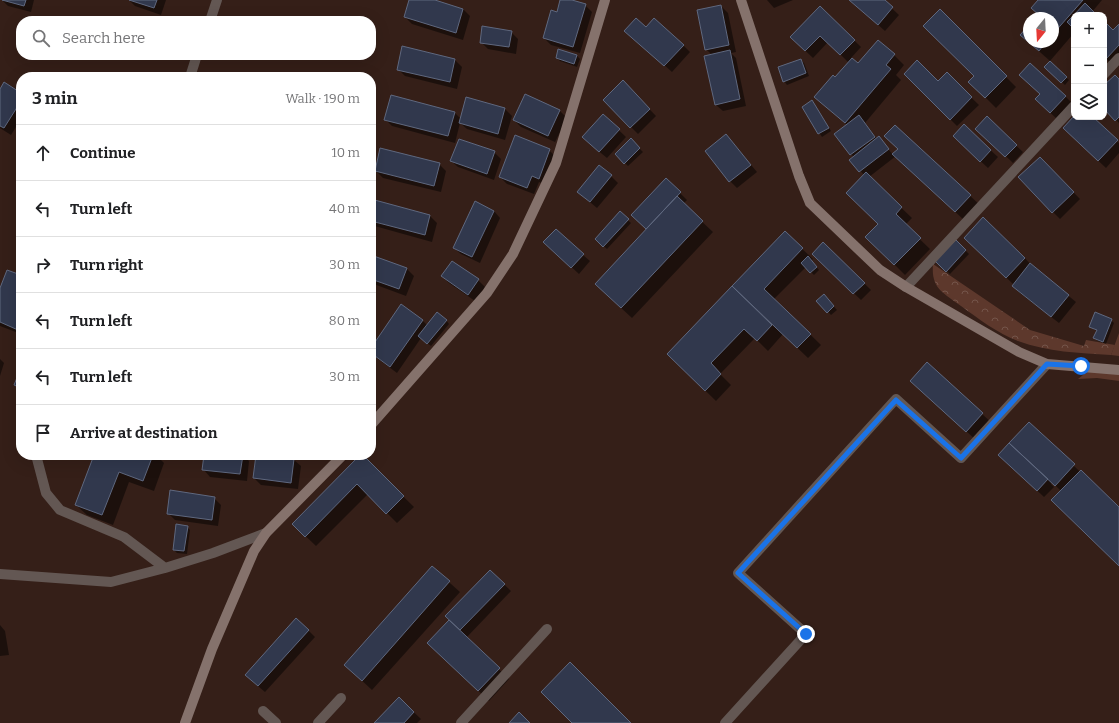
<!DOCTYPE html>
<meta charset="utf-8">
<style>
body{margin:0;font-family:Bitter,serif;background:#f6f6f6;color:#202124}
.controls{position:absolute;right:12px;top:12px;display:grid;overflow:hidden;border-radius:8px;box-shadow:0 4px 16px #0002}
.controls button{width:36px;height:36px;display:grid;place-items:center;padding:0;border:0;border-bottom:1px solid #e0e0e0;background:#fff;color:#202124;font:20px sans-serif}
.compass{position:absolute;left:1023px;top:12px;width:36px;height:36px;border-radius:50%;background:#fff;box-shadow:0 4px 16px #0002;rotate:198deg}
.stop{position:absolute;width:12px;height:12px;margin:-9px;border:3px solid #1a73e8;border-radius:50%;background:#fff}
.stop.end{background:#1a73e8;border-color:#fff;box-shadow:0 1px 4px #0008}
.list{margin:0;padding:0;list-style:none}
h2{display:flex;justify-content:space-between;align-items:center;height:52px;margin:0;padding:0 16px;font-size:17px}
h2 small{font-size:13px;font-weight:400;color:#757577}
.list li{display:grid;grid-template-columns:26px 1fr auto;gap:12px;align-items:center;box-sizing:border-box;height:56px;padding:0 16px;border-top:1px solid #e0e0e0}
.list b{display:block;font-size:15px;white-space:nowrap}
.list em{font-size:13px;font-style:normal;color:#757577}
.icon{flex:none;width:22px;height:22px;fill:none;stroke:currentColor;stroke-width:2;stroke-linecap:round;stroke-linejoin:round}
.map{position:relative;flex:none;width:1119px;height:723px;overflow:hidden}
.search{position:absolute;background:#fff;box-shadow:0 4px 16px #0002;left:16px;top:16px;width:360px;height:44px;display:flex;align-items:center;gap:10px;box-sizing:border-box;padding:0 14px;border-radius:16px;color:#757577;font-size:15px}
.panel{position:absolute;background:#fff;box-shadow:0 4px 16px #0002;left:16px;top:72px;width:360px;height:388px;border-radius:16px}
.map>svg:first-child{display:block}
.grass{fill:#5d382c}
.forest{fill:url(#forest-crowns)}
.shadow{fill:#0007}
.building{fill:#31384d;stroke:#5f687f}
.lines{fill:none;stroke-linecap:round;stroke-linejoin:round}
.street{stroke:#635753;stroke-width:10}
.secondary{stroke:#85726c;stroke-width:10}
.route{stroke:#1a73e8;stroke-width:5}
</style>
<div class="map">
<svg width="1119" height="723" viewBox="0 0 1119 723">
<defs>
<pattern id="forest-crowns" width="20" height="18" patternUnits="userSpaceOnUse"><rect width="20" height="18" fill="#5d382c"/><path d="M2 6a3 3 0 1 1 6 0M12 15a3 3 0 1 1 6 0" fill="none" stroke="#74544a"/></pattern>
</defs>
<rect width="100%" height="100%" fill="#351f18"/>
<path class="grass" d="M 1119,333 L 1119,356 L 1111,355 Z
M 1088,371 L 1119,374 L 1119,381 L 1097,378 L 1078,379 Z"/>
<path class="forest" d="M 933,264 L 1030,330 L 1084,346 L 1086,340 L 1115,345 L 1111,355 C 1079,353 1048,352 1018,341 C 997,333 979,319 961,306 C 943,292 931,289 933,264 Z"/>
<path class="shadow" d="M 2,0 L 34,0 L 31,12 L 8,6 Z
M 129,0 L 166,0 L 161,15 L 135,6 Z
M 410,0 L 432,0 L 463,9 L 470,16 L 463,40 L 412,24 L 405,17 Z
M 561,0 L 569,0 L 585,5 L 592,12 L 580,53 L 551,45 L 544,38 L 558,13 Z
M 767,0 L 793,0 L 774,8 Z
M 850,0 L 883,0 L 899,15 L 885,31 Z
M 1040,0 L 1102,0 L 1092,12 L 1096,15 L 1074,15 L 1074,33 L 1050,61 L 1032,45 L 1022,35 L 1029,27 L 1029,42 L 1053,42 L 1053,18 L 1037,18 L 1040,15 Z
M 721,6 L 728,13 L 736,52 L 731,53 L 736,58 L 746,106 L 723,111 L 716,105 L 712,55 L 706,49 Z
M 820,7 L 861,47 L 851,58 L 858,65 L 894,55 L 904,65 L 896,75 L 901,80 L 865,123 L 877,139 L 885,145 L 893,155 L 899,149 L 895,126 L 981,206 L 966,222 L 896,156 L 869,177 L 912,218 L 905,225 L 930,249 L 905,275 L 867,237 L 879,224 L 864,175 L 851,160 L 854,157 L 851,154 L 847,125 L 815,97 L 836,79 L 849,63 L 828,42 L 813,58 L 791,37 Z
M 940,11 L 1016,87 L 996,108 L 970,82 L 975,76 Z
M 1104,23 L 1113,31 L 1119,25 L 1119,59 L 1113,65 L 1104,57 Z
M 511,32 L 518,39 L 516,54 L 488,49 L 481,42 Z
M 633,37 L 683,45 L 690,52 L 672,72 Z
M 139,55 L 148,55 L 147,58 Z
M 576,55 L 580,59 L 577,67 L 560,61 L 557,58 Z
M 455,60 L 462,67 L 457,89 L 405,76 L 398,69 Z
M 801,60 L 804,63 L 809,76 L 787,85 L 784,81 Z
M 1050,62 L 1069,80 L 1065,85 L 1046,67 Z
M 905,74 L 938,83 L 947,74 L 979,105 L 957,126 Z
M 1119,80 L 1119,123 L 1104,107 L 1104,86 Z
M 630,89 L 656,116 L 638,134 L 604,100 Z
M 0,90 L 21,94 L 21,119 L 11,135 L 0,128 Z
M 1041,94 L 1065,96 L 1072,103 L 1057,119 L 1043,106 Z
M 526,95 L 560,111 L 567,118 L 555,142 L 521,127 L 514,120 Z
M 466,98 L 505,109 L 512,116 L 505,140 L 467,129 L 460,123 L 455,143 L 392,126 L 385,119 L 454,112 L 461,119 Z
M 812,102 L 831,131 L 822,137 L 803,107 Z
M 603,115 L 626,137 L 607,158 L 590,144 Z
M 1091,117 L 1119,143 L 1119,153 L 1106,168 L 1071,135 Z
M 987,118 L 1023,152 L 1013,163 L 977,128 Z
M 964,126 L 998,157 L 988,168 L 961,143 Z
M 726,135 L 757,172 L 737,188 L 730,181 Z
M 631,140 L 643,152 L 628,166 L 616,154 Z
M 549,150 L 556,157 L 546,185 L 539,182 L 534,194 L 507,184 L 500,177 Z
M 494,152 L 501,159 L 494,180 L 458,167 L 451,161 Z
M 1040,158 L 1080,199 L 1060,219 L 1019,178 Z
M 439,164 L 446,171 L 441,192 L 383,178 L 376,171 Z
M 611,176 L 618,183 L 597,208 L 578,192 Z
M 680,193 L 687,200 L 683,204 L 713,232 L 632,318 L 607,295 L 648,229 L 639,222 Z
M 371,200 L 430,216 L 437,223 L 432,242 L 371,225 Z
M 494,211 L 500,218 L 480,263 L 461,254 L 454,248 Z
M 620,213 L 631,223 L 607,249 L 596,239 Z
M 785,233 L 813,259 L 811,261 L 819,270 L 814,275 L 806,267 L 774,299 L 821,345 L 808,358 L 783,334 L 768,351 L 755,338 L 720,374 L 731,385 L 716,401 L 668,354 Z
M 956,241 L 969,254 L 950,274 L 937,261 Z
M 823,243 L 871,290 L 861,300 L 813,254 Z
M 972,244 L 1025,258 L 1031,265 L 1076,302 L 1059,323 L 1020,293 L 1013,286 L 1014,285 Z
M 552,249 L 583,255 L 590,261 L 579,274 Z
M 371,256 L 407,269 L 414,276 L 406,296 L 371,283 Z
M 21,276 L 21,334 L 0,326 L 0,291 Z
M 442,276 L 478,280 L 485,287 L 475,301 L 449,283 Z
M 824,296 L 837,310 L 831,315 L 818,301 Z
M 422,320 L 427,325 L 446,320 L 449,324 L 431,346 L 421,338 L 397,373 L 377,358 L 371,353 L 371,350 Z
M 1111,320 L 1114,323 L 1106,344 L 1098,341 L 1094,338 L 1097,331 L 1090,327 Z
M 0,359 L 4,363 L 0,376 Z
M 922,391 L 982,414 L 993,424 L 977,441 Z
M 1029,423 L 1119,509 L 1119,565 L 1061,491 L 1052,482 L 1051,484 L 1054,487 L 1044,497 L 1006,461 Z
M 95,455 L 156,455 L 164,463 L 154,491 L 129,482 L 113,525 L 87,515 L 76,505 Z
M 205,455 L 243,455 L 249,461 L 247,481 L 210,477 L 204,470 Z
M 361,455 L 414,507 L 397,523 L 368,494 L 316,546 L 293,524 Z
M 294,460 L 301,466 L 298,489 L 261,485 L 254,478 Z
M 214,498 L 221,505 L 218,526 L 175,520 L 168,513 Z
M 187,527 L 190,530 L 187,554 L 177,553 L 174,550 Z
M 432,567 L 460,592 L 372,690 L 345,665 Z
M 490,571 L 511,591 L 466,638 L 509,679 L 489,701 L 429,643 L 450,620 Z
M 0,625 L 5,631 L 9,655 L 0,656 Z
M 308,630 L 315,637 L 265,692 L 253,682 Z
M 399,698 L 421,719 L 417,723 L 375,723 Z"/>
<path class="building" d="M 2,0 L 26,0 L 24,6 Z
M 129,0 L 157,0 L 154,8 Z
M 409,0 L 435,0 L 463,9 L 456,33 L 404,17 Z
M 560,0 L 572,0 L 586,4 L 573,47 L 543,38 L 551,10 L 557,12 Z
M 849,0 L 885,0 L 893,7 L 878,25 Z
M 1038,0 L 1083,0 L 1053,34 L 1053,18 L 1036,18 L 1039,15 L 1031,8 Z
M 1085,3 L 1097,15 L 1074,15 Z
M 721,5 L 729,45 L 705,50 L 697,10 Z
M 820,6 L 855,40 L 840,55 L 820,36 L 805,51 L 790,37 Z
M 940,9 L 1007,76 L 985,98 L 968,82 L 974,76 L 923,26 Z
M 1074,15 L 1074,29 L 1067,22 Z
M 636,18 L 646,27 L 654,18 L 684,45 L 664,66 L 624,31 Z
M 1104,21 L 1113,30 L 1119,24 L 1119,45 L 1106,59 L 1104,58 Z
M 1029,25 L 1029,42 L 1046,42 L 1039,51 L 1020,35 Z
M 482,26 L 512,31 L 509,47 L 480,43 Z
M 878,40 L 895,54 L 886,65 L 891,69 L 845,123 L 814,97 L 833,75 L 835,77 L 852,58 L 858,63 Z
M 402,46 L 455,59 L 450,82 L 397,70 Z
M 558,49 L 577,55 L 574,64 L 556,58 Z
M 730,50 L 740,99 L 715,105 L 704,56 Z
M 801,59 L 806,73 L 783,82 L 778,67 Z
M 917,60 L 938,81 L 947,72 L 972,97 L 950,120 L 904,74 Z
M 1050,61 L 1067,77 L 1061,83 L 1044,67 Z
M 1030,63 L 1066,96 L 1050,113 L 1035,99 L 1040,94 L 1019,75 Z
M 1115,75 L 1119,79 L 1119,117 L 1115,121 L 1104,109 L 1104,85 Z
M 623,80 L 650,109 L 630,128 L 603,100 Z
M 4,82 L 21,93 L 21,101 L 4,128 L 0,126 L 0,89 Z
M 525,94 L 560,110 L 548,136 L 513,120 Z
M 391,95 L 455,112 L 448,136 L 384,120 Z
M 466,97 L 505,108 L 498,134 L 459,123 Z
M 812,100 L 829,128 L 818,134 L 802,107 Z
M 603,114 L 620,129 L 599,152 L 582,137 Z
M 859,115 L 875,137 L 850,155 L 834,134 Z
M 987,116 L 1017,145 L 1005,157 L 975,129 Z
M 1074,116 L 1093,117 L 1118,140 L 1098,161 L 1063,128 Z
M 964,124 L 991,150 L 980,162 L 953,136 Z
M 895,125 L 971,195 L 955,212 L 892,154 L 898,149 L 884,136 Z
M 726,134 L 751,165 L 729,182 L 705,151 Z
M 515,135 L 550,149 L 539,179 L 532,176 L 527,188 L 499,177 Z
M 879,136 L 889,149 L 859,172 L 849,160 Z
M 631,138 L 640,148 L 624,164 L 615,154 Z
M 459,139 L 495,151 L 487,174 L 450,161 Z
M 380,148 L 440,163 L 434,186 L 375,171 Z
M 1040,157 L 1074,192 L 1052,213 L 1018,177 Z
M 599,165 L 612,175 L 590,202 L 577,192 Z
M 866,172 L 902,207 L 896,214 L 921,238 L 894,265 L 865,237 L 878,224 L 846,193 Z
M 666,178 L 681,192 L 646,229 L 631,215 Z
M 677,196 L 703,221 L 621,308 L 595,284 Z
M 371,199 L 430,215 L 425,235 L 371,221 Z
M 475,201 L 494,211 L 472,257 L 453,248 Z
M 620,211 L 629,219 L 603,247 L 595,239 Z
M 983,217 L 1025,258 L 1006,278 L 964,238 Z
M 556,229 L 584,254 L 571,268 L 543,242 Z
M 785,231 L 803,248 L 764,289 L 811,334 L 797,348 L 732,286 Z
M 956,240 L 966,250 L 946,272 L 935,261 Z
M 823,242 L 865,283 L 853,294 L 812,254 Z
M 371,255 L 407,268 L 399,289 L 371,279 Z
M 808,256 L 817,267 L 810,273 L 801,263 Z
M 452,261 L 479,279 L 468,295 L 441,276 Z
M 1030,263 L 1069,295 L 1051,317 L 1012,286 Z
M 7,270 L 21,275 L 21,323 L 18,330 L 0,322 L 0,288 Z
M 732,286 L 772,325 L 757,341 L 744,329 L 711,363 L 721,374 L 705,391 L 667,354 Z
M 824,294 L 834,306 L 827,313 L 816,301 Z
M 401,304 L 423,320 L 390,367 L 371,353 L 371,348 Z
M 437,312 L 447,320 L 427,344 L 418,336 Z
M 1095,312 L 1112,319 L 1103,342 L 1093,338 L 1097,330 L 1089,327 Z
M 927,362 L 983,413 L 966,432 L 910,381 Z
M 21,368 L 21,388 L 14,385 Z
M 1029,422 L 1075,464 L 1055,486 L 1009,443 Z
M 1009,443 L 1048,479 L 1037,491 L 998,455 Z
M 94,455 L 153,455 L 143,481 L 119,472 L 102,515 L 75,505 Z
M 204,455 L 243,455 L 240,474 L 202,470 Z
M 256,455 L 294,459 L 291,483 L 253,478 Z
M 360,455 L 363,455 L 404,496 L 386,514 L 357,484 L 305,537 L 292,524 Z
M 1081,470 L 1119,507 L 1119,566 L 1051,500 Z
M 170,490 L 215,497 L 212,520 L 167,514 Z
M 176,524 L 188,526 L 184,551 L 173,550 Z
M 432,566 L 450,581 L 362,681 L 344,665 Z
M 490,570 L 505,584 L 460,630 L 445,616 Z
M 296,618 L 309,630 L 258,686 L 245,675 Z
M 449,620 L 500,668 L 478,691 L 427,643 Z
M 570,662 L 631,723 L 572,723 L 541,692 Z
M 399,697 L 414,712 L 404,723 L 374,723 Z
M 519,712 L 530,723 L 509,723 Z"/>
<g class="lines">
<path class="street" d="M 210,21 L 217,0
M 1104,74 L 1119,58
M 190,77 L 197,55
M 906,287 L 1074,106
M 36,455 L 46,493 L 60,510 L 124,537 L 165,568
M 0,574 L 111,582 L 165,568 L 213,553 L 266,533
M 263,711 L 276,723
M 318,723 L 341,698
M 461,723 L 547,629
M 725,723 L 806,634 L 738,573 L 896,399 L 961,458 L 1047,364"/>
<path class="secondary" d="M 741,0 L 799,176 L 810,203 L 880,270 L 906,287 L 1019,352 L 1047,364 L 1119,370
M 371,425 L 487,293 L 513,254 L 556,163 L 605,0
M 185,723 L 212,649 L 254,551 L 266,533 L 343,455"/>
</g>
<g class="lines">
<path class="route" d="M 806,634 L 738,573 L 896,400 L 961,458 L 1047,364 L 1081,366"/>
</g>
</svg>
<div class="controls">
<button>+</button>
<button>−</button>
<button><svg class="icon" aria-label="layers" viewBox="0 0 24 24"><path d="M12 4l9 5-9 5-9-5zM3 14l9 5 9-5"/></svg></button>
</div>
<svg class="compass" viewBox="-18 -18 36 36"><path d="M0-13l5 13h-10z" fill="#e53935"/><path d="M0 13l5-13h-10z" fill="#757577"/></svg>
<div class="stop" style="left:1081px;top:366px"></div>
<div class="stop end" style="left:806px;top:634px"></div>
<div class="search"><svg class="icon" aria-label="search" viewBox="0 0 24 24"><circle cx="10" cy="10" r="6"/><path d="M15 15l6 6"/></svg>Search here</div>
<section class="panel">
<h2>3 min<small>Walk · 190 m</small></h2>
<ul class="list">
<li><svg class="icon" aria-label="ahead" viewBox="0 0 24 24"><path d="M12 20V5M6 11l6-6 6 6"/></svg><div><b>Continue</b></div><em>10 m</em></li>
<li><svg class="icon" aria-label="left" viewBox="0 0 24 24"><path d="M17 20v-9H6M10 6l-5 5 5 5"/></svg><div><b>Turn left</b></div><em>40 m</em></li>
<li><svg class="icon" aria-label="right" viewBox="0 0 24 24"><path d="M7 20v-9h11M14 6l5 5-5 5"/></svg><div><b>Turn right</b></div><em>30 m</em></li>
<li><svg class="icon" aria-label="left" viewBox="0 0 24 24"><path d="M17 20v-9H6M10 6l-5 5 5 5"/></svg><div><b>Turn left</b></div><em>80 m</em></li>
<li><svg class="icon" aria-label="left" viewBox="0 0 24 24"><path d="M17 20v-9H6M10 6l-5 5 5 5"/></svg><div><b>Turn left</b></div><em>30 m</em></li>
<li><svg class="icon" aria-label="arrive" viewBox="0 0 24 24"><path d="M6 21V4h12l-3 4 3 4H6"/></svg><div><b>Arrive at destination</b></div></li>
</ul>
</section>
</div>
